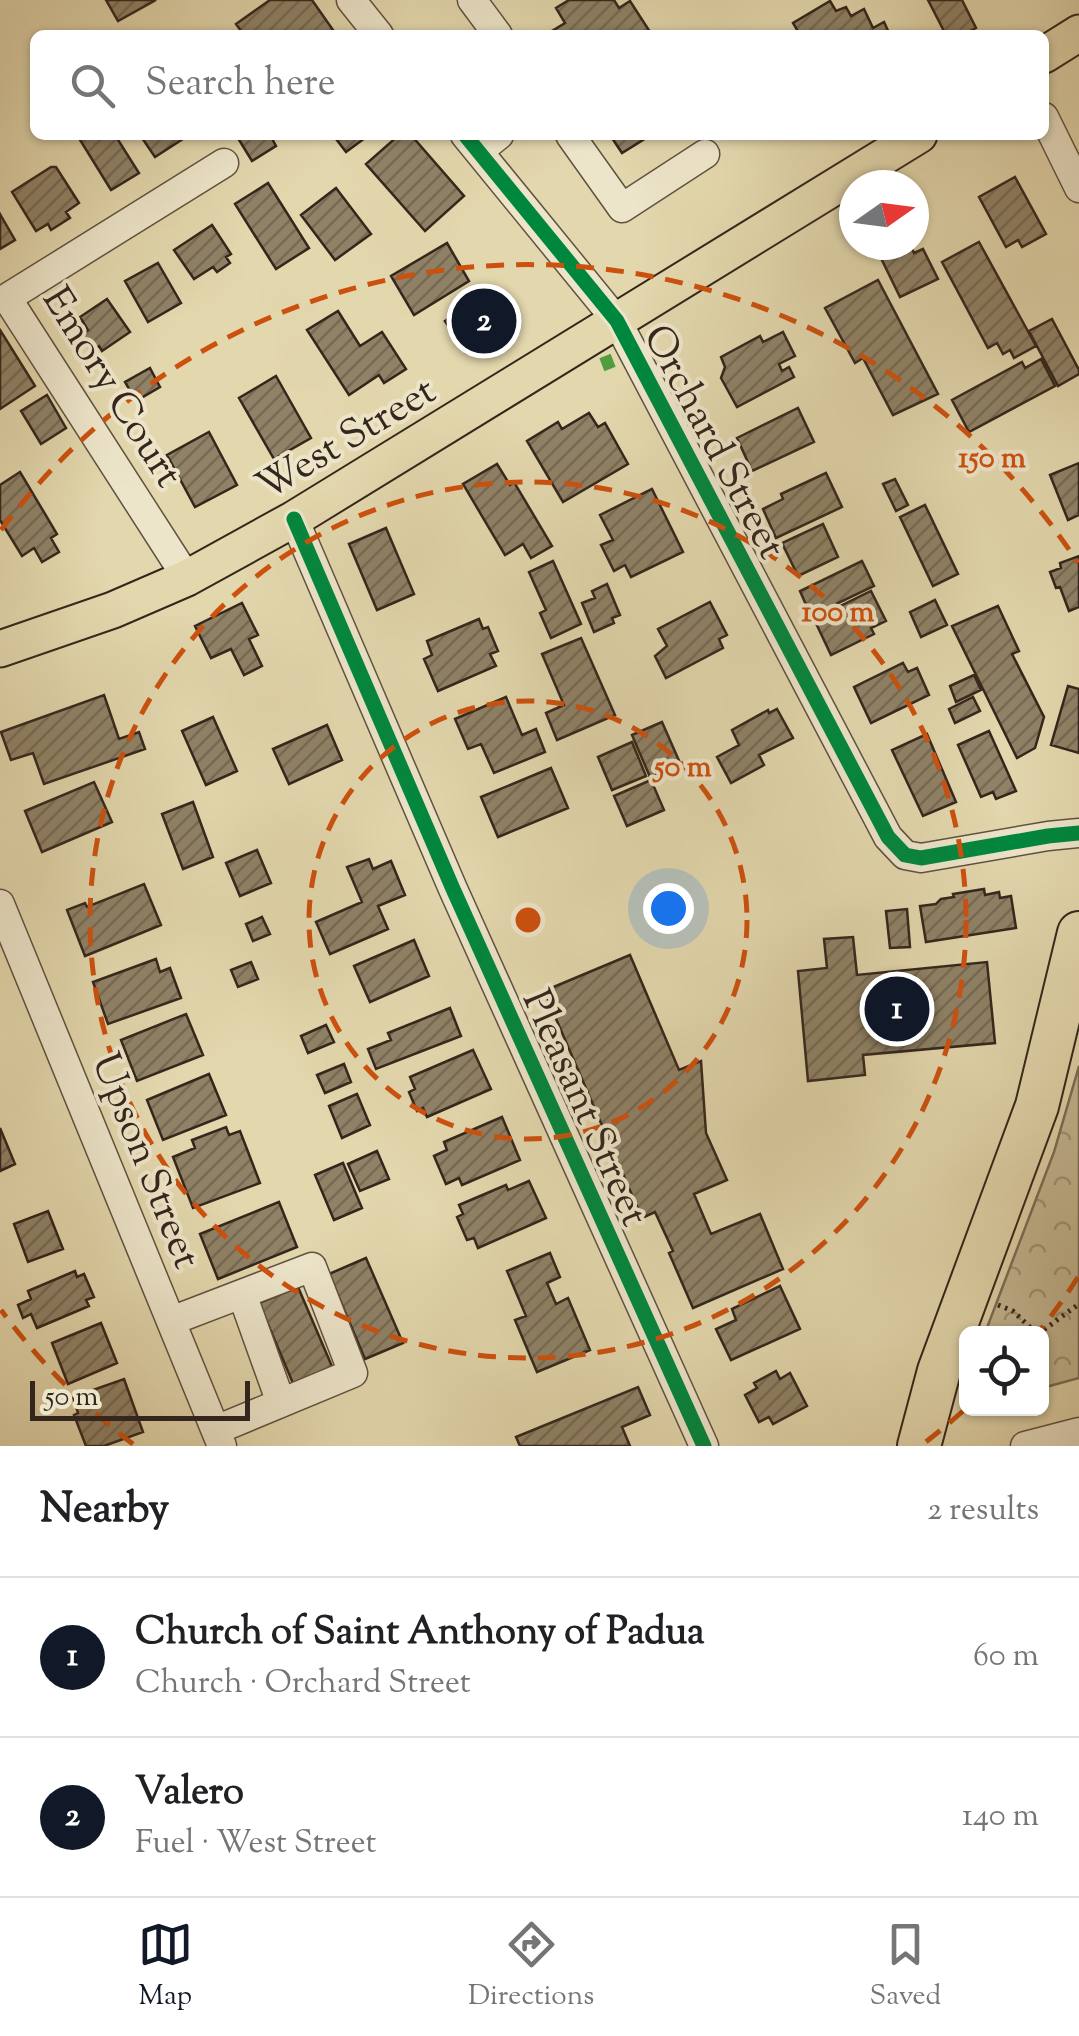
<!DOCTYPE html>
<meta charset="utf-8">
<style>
body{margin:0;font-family:"Sorts Mill Goudy",serif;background:#f6f6f6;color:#202124}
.controls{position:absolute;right:30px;bottom:30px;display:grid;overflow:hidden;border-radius:15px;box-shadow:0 2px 8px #0004}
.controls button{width:90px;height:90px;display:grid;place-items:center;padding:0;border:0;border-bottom:2px solid #e0e0e0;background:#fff;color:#202124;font:50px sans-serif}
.compass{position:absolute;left:839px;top:170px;width:90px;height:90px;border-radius:50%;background:#fff;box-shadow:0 2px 8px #0004;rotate:76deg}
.scale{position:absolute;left:30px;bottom:25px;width:220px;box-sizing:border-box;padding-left:10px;border:5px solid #34261c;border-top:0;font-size:28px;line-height:35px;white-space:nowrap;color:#34261c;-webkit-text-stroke:8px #ede5ca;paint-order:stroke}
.you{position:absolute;left:668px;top:908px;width:35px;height:35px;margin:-25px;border:8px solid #fff;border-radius:50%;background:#1a73e8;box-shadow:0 0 0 15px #1a73e833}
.badge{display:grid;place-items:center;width:65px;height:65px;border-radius:50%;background:#111827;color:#fff;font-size:32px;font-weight:700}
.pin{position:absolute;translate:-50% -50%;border:5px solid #fff;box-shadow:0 2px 10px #0006}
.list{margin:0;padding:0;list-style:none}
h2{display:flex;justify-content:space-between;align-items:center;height:130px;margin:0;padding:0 40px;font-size:42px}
h2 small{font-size:32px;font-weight:400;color:#757577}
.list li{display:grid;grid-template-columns:65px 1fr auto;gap:30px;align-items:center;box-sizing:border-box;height:160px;padding:0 40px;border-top:2px solid #e0e0e0}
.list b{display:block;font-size:38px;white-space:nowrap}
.list p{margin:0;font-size:32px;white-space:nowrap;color:#757577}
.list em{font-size:32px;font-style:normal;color:#757577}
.icon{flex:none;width:55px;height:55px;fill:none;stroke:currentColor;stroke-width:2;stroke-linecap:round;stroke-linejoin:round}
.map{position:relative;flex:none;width:1079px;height:1446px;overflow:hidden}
.search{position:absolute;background:#fff;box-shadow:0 2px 8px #0004;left:30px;right:30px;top:30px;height:110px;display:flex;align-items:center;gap:25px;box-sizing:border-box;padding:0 35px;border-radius:15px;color:#757577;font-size:38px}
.sheet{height:450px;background:#fff}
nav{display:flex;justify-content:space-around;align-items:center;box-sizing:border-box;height:140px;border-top:2px solid #e0e0e0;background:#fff;font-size:28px;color:#757577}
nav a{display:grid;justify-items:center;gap:5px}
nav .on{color:#111827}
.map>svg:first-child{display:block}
.park{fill:url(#park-crowns);stroke:#7c7058;stroke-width:2.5}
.building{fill:url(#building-hatch);stroke:#34261c;stroke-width:2.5}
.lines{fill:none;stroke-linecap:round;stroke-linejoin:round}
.minor-casing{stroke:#605240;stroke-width:31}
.major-casing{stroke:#34261c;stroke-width:39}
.highway-casing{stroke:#34261c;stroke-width:46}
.path{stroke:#34261c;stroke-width:5;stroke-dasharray:2.5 5;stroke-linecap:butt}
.minor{stroke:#ede5ca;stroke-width:28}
.major{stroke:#e3d7ad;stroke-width:35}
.highway{stroke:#e3d7ad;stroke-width:42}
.quiet{stroke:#519c3e;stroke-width:12;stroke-dasharray:25 12;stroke-linecap:butt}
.cycleway-casing{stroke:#ede5ca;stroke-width:21}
.cycleway{stroke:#00873e;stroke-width:15}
.ring{fill:none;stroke:#cd510e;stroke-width:5;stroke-dasharray:18 12}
.labels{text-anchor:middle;stroke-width:8;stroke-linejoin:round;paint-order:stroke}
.street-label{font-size:40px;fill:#34261c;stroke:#ede5ca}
.centre{fill:#cd510e;stroke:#ede5ca;stroke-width:5}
.ring-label{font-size:30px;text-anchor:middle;font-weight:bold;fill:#cd510e;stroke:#ede5ca;stroke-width:8;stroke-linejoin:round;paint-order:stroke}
</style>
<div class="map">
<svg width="1079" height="1446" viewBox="0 0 1079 1446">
<defs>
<pattern id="park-crowns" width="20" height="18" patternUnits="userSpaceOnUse" patternTransform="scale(2.5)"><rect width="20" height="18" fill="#c5b994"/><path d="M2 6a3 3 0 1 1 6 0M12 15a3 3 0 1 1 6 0" fill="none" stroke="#a19678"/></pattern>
<pattern id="building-hatch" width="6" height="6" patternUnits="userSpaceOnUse" patternTransform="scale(2.5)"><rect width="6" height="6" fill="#8f8267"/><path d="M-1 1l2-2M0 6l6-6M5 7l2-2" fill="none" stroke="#766a54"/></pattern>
</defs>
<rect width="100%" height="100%" fill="#e3d7ad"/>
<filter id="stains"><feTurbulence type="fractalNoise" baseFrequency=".002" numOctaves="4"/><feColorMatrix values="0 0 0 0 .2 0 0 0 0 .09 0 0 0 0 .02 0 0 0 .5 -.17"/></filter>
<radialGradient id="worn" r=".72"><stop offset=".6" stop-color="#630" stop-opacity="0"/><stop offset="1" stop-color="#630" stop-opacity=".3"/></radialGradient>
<path class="park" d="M 1079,1066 L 1079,1378 L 1042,1388 L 1042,1334 L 985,1333 L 1054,1152 Z"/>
<path class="building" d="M 106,0 L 156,0 L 118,21 Z
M 270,0 L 312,0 L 333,30 L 327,35 L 244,35 L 236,24 Z
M 569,0 L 614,0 L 619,8 L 630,1 L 652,35 L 554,35 L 552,31 L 565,23 L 556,8 Z
M 928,0 L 962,0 L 976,28 L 962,35 L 946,35 Z
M 830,1 L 836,11 L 846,7 L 851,16 L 864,9 L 873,28 L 884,22 L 890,35 L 800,35 L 793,23 Z
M 77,135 L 115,135 L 139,173 L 111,190 Z
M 140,135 L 189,135 L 155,157 Z
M 236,135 L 270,135 L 276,146 L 252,161 Z
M 333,135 L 369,135 L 346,152 Z
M 399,135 L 411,135 L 464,196 L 425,231 L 366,164 Z
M 610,135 L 651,135 L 622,153 Z
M 51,167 L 56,167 L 79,203 L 66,212 L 70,218 L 51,230 L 48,224 L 36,231 L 12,192 Z
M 1015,177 L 1046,234 L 1022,247 L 1018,240 L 1006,247 L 979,197 Z
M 268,183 L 309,248 L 276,269 L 235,204 Z
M 336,188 L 371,234 L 335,260 L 301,215 Z
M 0,214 L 15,240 L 0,249 Z
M 212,225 L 231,254 L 226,257 L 230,263 L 217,272 L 213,267 L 194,279 L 174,250 Z
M 979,242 L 1036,346 L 1014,358 L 1010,350 L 1003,354 L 997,343 L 988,348 L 942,262 Z
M 447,243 L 469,281 L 414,315 L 391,276 Z
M 910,245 L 914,253 L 923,249 L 938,279 L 900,297 L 877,250 L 886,245 Z
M 158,263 L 181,303 L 148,322 L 125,281 Z
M 878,280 L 938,394 L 893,415 L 863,358 L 855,363 L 825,308 Z
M 487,294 L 508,325 L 466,352 L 445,321 Z
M 107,299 L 130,332 L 102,351 L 99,346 L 92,351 L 80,335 L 88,330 L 80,317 Z
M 338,311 L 360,346 L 382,332 L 406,369 L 384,383 L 379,375 L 349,395 L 307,330 Z
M 1052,319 L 1079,370 L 1079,374 L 1058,386 L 1029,331 Z
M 0,330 L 35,386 L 0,409 Z
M 783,332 L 795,356 L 779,364 L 782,371 L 789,367 L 794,377 L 737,407 L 721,378 L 725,367 L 721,357 L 760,336 L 763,342 Z
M 1041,359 L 1055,386 L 969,432 L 952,400 L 1022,362 L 1025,368 Z
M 150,368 L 160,387 L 136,401 L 125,382 Z
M 276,376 L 311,438 L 274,459 L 239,398 Z
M 47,395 L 66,428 L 41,444 L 21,411 Z
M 798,408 L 814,442 L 752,471 L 737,438 Z
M 589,413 L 598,427 L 605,423 L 628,464 L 563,502 L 527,441 L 558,422 L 562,429 Z
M 209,432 L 237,485 L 195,507 L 167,455 Z
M 1079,463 L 1079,515 L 1068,520 L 1050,475 Z
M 497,464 L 510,485 L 514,482 L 552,546 L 531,558 L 523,544 L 505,555 L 463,484 Z
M 20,472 L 57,534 L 51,538 L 59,552 L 42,562 L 34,548 L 22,556 L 0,520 L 0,485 Z
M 826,473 L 842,507 L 776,538 L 763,509 L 783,499 L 781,494 Z
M 895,479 L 908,505 L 896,511 L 883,484 Z
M 652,489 L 683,552 L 631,577 L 625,565 L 614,571 L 601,545 L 613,540 L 600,515 Z
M 925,505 L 958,574 L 933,586 L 900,517 Z
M 823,524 L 838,557 L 798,576 L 782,543 Z
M 386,528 L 414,594 L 377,610 L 349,544 Z
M 1079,556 L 1079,607 L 1069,611 L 1060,587 L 1056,588 L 1050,572 L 1061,568 L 1060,563 Z
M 553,561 L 581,624 L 551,638 L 540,613 L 546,610 L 529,572 Z
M 862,561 L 874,586 L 811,616 L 800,591 Z
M 607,584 L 620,615 L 612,618 L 614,623 L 594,632 L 582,603 L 595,598 L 592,591 Z
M 871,591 L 886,621 L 871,628 L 874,634 L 831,655 L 814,619 Z
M 935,600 L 947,625 L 921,637 L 910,612 Z
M 710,602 L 727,635 L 719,639 L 723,648 L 666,678 L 655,656 L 667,646 L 658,629 Z
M 242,603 L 258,635 L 249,639 L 262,666 L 244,675 L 231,649 L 211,658 L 195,626 Z
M 998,606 L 1019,651 L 1012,654 L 1044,717 L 1035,748 L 1017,758 L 952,626 Z
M 479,619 L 483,629 L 488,627 L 498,651 L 490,654 L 496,666 L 438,691 L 424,659 L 432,655 L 427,641 Z
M 581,638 L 615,715 L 557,740 L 546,713 L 564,705 L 542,654 Z
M 903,663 L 908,672 L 917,668 L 929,695 L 871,723 L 854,687 Z
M 974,675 L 981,690 L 956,702 L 950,686 Z
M 1068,686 L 1079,689 L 1079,753 L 1051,745 Z
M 104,695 L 119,739 L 139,732 L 145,749 L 44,784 L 33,753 L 11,760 L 1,732 Z
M 506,697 L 522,735 L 536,729 L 545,752 L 494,773 L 481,744 L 468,749 L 455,719 Z
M 973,697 L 980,711 L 955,723 L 949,709 Z
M 777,709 L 793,738 L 759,755 L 764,765 L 731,783 L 717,757 L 739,745 L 732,730 L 768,710 L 769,713 Z
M 213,717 L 237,771 L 206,785 L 182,731 Z
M 662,722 L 680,763 L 650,777 L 632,735 Z
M 327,725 L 342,760 L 289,784 L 273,749 Z
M 989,731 L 1016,791 L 996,799 L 993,792 L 981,797 L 958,745 Z
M 927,734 L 956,802 L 923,816 L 892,750 Z
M 632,742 L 646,776 L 612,790 L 598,757 Z
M 551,768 L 568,808 L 498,837 L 481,797 Z
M 651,780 L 664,810 L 627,826 L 614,796 Z
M 94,782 L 112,822 L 42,852 L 25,811 Z
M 193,802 L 213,857 L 183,869 L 162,814 Z
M 257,850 L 271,883 L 240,896 L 226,863 Z
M 369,859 L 373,869 L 391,861 L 405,895 L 378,906 L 388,929 L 330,954 L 316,922 L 362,902 L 347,867 Z
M 144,884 L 161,925 L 85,956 L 67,910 L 85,903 L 87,907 Z
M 984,889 L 985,895 L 999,892 L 1000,898 L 1011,896 L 1016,928 L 926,942 L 920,906 L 936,904 L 941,899 L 954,897 L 953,894 Z
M 907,909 L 910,947 L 890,948 L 886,911 Z
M 262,917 L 270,934 L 253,941 L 246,924 Z
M 853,937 L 857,975 L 987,962 L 995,1043 L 863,1055 L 865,1075 L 808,1081 L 798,971 L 827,968 L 824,939 Z
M 414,940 L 429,976 L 370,1002 L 354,966 Z
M 630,955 L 679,1070 L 701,1061 L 706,1133 L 727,1180 L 694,1194 L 711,1234 L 760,1214 L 783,1269 L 693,1308 L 669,1253 L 673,1251 L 655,1212 L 642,1218 L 544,991 Z
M 156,959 L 160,972 L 170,968 L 181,998 L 108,1024 L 93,982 Z
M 251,962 L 258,979 L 238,987 L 231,970 Z
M 450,1008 L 461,1036 L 376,1069 L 368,1049 L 391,1040 L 388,1033 Z
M 186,1014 L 203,1055 L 137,1081 L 121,1040 Z
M 326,1025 L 334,1042 L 308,1053 L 301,1036 Z
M 473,1050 L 491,1089 L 427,1117 L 423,1108 L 417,1111 L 409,1092 L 415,1089 L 410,1077 Z
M 344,1064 L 351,1082 L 325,1093 L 317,1075 Z
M 209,1074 L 226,1115 L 163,1140 L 147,1100 Z
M 357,1094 L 370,1125 L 342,1138 L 329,1106 Z
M 502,1117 L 520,1160 L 462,1185 L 459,1178 L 446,1184 L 434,1156 L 447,1150 L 444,1142 Z
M 226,1127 L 229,1135 L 240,1131 L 260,1183 L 193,1208 L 173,1157 L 195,1148 L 192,1140 Z
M 0,1128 L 15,1164 L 0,1171 Z
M 377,1151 L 389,1179 L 360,1191 L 348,1164 Z
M 343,1163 L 362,1208 L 334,1220 L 315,1175 Z
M 529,1181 L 546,1218 L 478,1248 L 474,1238 L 467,1240 L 457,1217 L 463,1214 L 459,1205 L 506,1185 L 508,1190 Z
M 279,1202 L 297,1247 L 218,1279 L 200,1234 Z
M 48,1211 L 63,1249 L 28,1262 L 14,1224 Z
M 550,1253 L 560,1277 L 547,1283 L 556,1304 L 568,1298 L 590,1350 L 537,1372 L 515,1320 L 526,1316 L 507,1271 Z
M 366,1258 L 403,1343 L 365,1359 L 329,1274 Z
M 75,1271 L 77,1277 L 84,1274 L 94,1297 L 86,1300 L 89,1306 L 37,1328 L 31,1314 L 23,1318 L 18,1305 L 31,1299 L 28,1291 Z
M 780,1286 L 800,1329 L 731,1360 L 716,1329 L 736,1320 L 732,1309 Z
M 298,1287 L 334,1371 L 295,1388 L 259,1303 Z
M 101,1323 L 117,1363 L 68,1384 L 52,1343 Z
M 776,1371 L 780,1379 L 790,1373 L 807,1406 L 773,1424 L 769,1417 L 759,1422 L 745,1395 L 757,1388 L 754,1383 Z
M 124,1379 L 143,1432 L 104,1446 L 86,1446 L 74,1415 L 78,1413 L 73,1397 Z
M 638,1387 L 650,1415 L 622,1427 L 630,1446 L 520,1446 L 516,1437 Z"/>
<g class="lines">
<g class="minor-casing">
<path id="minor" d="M 351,0 L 379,35
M 472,0 L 498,35
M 1044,117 L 1079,188
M 465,135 L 617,321 L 888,837 L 905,855 L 921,858 L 1048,836 L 1079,833
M 570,135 L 622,208 L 705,154
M 479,151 L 499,135
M 294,519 L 453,889 L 704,1446
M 187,578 L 7,298 L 224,163
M 0,904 L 222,1446
M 242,1294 L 281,1403
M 171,1321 L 312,1267 L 353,1373 L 216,1430
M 1025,1446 L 1079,1432"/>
</g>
<g class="major-casing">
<path id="major" d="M 1044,55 L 1079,33
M 0,649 L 113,610 L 187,578 L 294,519 L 919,135"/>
</g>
<g class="highway-casing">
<path id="highway" d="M 919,1446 L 939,1371 L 1037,1106 L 1079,933"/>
</g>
<path class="path" d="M 998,1305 L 1013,1311 L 1037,1334
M 1038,1334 L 1079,1304
M 1042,1344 L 1046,1368 L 1045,1393"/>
<use href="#minor" class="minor"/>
<use href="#major" class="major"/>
<use href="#highway" class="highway"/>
<path class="quiet" d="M 605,356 L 610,369"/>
<g class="cycleway-casing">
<path id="cycleway" d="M 465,135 L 617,321 L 888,837 L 905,855 L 921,858 L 1048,836 L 1079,833
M 294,519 L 453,889 L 704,1446"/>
</g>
<use href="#cycleway" class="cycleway"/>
</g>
<g class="ring">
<circle cx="528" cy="920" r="219"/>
<circle cx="528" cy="920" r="438"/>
<path d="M1078 1277A656 656 0 0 1 1038 1333M963 1411A656 656 0 0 1 923 1444M133 1444A656 656 0 0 1 1 1310M1 530A656 656 0 0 1 1078 563"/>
</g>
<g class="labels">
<g class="street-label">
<text transform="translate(114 386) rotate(58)" y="14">Emory Court</text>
<text transform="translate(345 437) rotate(-31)" y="14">West Street</text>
<text transform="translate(716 441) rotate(62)" y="14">Orchard Street</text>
<text transform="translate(587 1107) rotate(66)" y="14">Pleasant Street</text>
<text transform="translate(148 1160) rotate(68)" y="14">Upson Street</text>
</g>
</g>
<circle cx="528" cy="920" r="15" class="centre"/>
<g class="ring-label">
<text x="992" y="467">150 m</text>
<text x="838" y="621">100 m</text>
<text x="683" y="776">50 m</text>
</g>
<rect width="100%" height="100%" filter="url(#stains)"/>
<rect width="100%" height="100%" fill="url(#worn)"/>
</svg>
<div class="controls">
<button><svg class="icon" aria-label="locate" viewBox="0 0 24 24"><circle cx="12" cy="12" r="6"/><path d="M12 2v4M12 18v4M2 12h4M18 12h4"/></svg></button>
</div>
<svg class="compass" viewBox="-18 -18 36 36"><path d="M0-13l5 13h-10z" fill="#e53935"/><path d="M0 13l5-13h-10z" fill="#757577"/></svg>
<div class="scale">50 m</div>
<div class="you"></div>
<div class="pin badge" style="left:897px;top:1009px">1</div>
<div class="pin badge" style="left:484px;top:321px">2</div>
<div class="search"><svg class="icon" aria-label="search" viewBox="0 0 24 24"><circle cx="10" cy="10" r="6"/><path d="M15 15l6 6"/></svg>Search here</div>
</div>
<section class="sheet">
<h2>Nearby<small>2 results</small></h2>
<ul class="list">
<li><span class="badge">1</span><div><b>Church of Saint Anthony of Padua</b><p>Church · Orchard Street</p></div><em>60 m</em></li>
<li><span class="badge">2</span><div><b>Valero</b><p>Fuel · West Street</p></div><em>140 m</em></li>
</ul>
</section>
<nav>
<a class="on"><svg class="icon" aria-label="map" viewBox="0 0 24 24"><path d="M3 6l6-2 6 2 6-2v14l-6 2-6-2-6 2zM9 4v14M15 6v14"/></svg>Map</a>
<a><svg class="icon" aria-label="directions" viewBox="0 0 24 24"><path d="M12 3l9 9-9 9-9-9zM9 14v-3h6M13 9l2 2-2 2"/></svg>Directions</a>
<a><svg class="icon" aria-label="saved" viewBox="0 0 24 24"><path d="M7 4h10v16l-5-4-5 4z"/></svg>Saved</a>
</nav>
